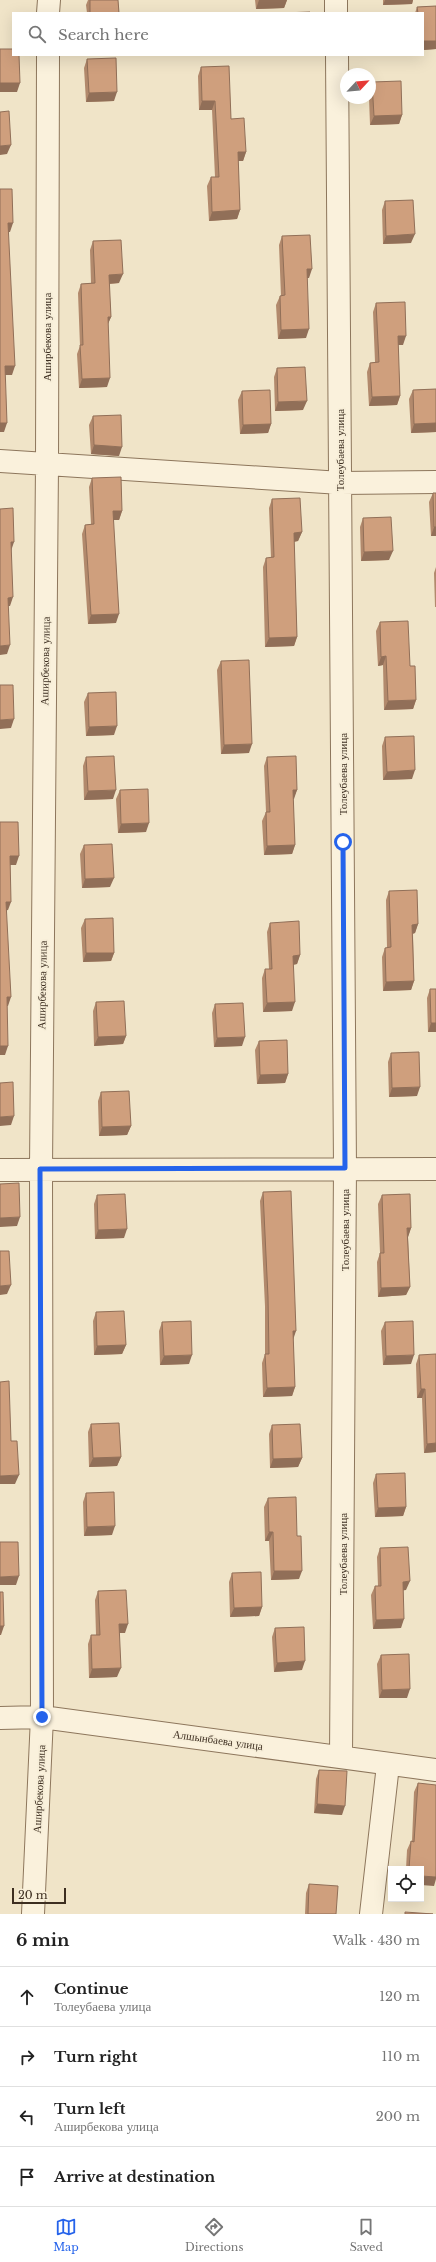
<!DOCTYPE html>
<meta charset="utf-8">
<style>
body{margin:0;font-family:"Libre Baskerville",serif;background:#f6f6f6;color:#222}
.controls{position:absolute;right:12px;bottom:12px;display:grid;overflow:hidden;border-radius:0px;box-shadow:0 4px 16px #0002}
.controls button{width:36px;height:36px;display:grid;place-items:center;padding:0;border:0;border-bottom:1px solid #e0e0e0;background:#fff;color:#222;font:20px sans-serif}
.compass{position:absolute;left:340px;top:68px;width:36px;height:36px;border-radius:50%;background:#fff;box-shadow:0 4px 16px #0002;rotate:64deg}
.scale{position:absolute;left:12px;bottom:10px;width:54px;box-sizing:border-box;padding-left:4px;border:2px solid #3d2e20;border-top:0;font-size:11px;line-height:14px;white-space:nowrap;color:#3d2e20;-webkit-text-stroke:3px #f7eed8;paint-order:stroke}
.stop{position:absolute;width:12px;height:12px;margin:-9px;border:3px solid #2563eb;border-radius:50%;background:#fff}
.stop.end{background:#2563eb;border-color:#fff;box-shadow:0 1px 4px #0008}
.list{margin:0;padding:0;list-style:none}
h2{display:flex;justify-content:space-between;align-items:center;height:52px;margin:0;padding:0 16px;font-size:17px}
h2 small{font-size:13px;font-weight:400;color:#767676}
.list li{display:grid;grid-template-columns:26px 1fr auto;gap:12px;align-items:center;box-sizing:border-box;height:60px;padding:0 16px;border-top:1px solid #e0e0e0}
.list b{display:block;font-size:15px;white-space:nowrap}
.list p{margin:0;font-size:13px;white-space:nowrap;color:#767676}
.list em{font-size:13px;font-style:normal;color:#767676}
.icon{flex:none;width:22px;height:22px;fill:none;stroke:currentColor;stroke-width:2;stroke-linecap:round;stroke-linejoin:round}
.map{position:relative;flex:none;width:436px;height:1914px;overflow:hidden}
.search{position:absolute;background:#fff;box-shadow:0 4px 16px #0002;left:12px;right:12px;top:12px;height:44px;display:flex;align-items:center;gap:10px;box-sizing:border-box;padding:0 14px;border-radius:0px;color:#767676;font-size:15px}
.sheet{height:292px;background:#fff}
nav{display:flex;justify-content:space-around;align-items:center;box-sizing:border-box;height:56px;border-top:1px solid #e0e0e0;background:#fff;font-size:11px;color:#767676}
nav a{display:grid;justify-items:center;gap:2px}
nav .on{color:#2563eb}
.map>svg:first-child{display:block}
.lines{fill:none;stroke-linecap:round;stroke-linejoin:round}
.minor-casing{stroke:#8d765c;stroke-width:24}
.minor{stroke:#faf1dc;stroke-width:22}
.wall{fill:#b2896c}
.shaded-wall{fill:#916f58}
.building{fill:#cf9f7d;stroke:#916f58}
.route{stroke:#2563eb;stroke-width:5}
.labels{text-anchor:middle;stroke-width:3.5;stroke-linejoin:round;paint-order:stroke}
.street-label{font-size:11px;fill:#3d2e20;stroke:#f7eed8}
</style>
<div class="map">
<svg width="436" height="1914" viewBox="0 0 436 1914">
<rect width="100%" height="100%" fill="#f0e4c8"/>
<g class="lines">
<g class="minor-casing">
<path id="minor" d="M 336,0 L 336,13
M 48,13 L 49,0
M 337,55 L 345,1168 L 341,1756
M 0,461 L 341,483 L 436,482
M 0,1170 L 436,1169
M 0,1718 L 42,1717 L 436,1770
M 33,1914 L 42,1717 L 41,1169 L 47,465 L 48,55
M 371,1914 L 388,1765"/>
</g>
<use href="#minor" class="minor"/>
</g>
<path class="wall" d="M 88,0 L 118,0 L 119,13 L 87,13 L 86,5 Z
M 255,0 L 287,0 L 284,8 L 256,9 Z
M 383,0 L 413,0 L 412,4 L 383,5 Z
M 436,6 L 436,49 L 423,50 L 423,13 L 415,13 L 417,7 Z
M 87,59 L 114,101 L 86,102 L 84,68 Z
M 201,67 L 231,119 L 246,152 L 243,161 L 238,161 L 240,210 L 237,219 L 209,221 L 207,186 L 211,177 L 215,177 L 212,110 L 199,110 L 198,76 Z
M 372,82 L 402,115 L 399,124 L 370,125 L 369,98 L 370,98 L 370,89 Z
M 385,201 L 411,243 L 383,244 L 382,210 Z
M 282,236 L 309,278 L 307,278 L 306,338 L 278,339 L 276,305 L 280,296 L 281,296 L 279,245 Z
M 93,241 L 119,283 L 109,284 L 111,317 L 108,324 L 107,387 L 79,388 L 77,354 L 80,346 L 78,293 L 81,284 L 91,283 L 90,250 Z
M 376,303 L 403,345 L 398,345 L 400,396 L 397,405 L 369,406 L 367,372 L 370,363 L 375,362 L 373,312 Z
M 277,368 L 303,410 L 275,411 L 274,377 Z
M 436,389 L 436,432 L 411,433 L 409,399 L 413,390 Z
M 242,391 L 271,424 L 268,433 L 240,434 L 238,400 Z
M 93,416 L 119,456 L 91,454 L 89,425 Z
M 92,478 L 122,511 L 119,520 L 113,520 L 116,623 L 88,624 L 82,534 L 85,525 L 91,524 L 89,487 Z
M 433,493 L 436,493 L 436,536 L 431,536 L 429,502 Z
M 272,499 L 302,532 L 298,541 L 294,542 L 297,637 L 294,646 L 265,647 L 263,567 L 266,558 L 271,558 L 269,508 Z
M 363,518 L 389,560 L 361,561 L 360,527 Z
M 436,567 L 436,607 L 435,607 L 434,573 Z
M 380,622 L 410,666 L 416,700 L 413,709 L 384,710 L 383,665 L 378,666 L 376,631 Z
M 221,661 L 249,753 L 221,754 L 217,670 Z
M 88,693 L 114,735 L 86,736 L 84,702 Z
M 385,737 L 412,779 L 383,780 L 382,746 Z
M 86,757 L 113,799 L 84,800 L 83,766 Z
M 267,757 L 297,790 L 293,799 L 295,845 L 292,854 L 264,855 L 262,821 L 266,812 L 264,766 Z
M 120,790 L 146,832 L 118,833 L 116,799 Z
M 84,845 L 110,887 L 82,888 L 80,854 Z
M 389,891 L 418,924 L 415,933 L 413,934 L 414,981 L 411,990 L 383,991 L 382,957 L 385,948 L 387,948 L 386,900 Z
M 85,919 L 114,953 L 111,961 L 83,962 L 81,928 Z
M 270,923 L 300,955 L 297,964 L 293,965 L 292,1011 L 263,1012 L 262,978 L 265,969 L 269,969 L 267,932 Z
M 430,989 L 436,1032 L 428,1032 L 427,998 Z
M 96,1002 L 126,1036 L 123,1044 L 94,1046 L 93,1011 Z
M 215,1004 L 242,1046 L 214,1047 L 212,1013 Z
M 259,1041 L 288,1074 L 285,1083 L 257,1084 L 255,1050 Z
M 391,1053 L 417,1096 L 389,1097 L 388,1062 Z
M 101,1092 L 131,1126 L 127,1135 L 99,1136 L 98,1101 Z
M 263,1192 L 293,1340 L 295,1387 L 292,1396 L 263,1397 L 262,1363 L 265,1354 L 265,1306 L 260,1201 Z
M 97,1195 L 124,1238 L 95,1239 L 94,1204 Z
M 382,1195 L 411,1228 L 408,1237 L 410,1287 L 406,1295 L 378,1297 L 377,1262 L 380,1253 L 378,1204 Z
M 96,1312 L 126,1345 L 122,1354 L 94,1355 L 93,1321 Z
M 162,1322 L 189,1364 L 160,1365 L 159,1331 Z
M 385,1322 L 411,1364 L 383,1365 L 381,1331 Z
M 419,1355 L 436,1452 L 424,1453 L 422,1398 L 417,1398 L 416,1364 Z
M 91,1424 L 121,1457 L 117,1466 L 89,1467 L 88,1432 Z
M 272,1425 L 302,1458 L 298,1467 L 270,1468 L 269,1434 Z
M 376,1474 L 406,1507 L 403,1516 L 375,1517 L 373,1483 Z
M 86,1493 L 112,1535 L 84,1536 L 83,1502 Z
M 268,1498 L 299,1579 L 271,1580 L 269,1541 L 265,1541 L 264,1507 Z
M 380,1548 L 406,1590 L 403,1590 L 401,1628 L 373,1629 L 371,1595 L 375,1586 L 378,1586 L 377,1557 Z
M 232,1573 L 262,1607 L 259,1616 L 230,1617 L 229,1582 Z
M 98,1591 L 125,1633 L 119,1633 L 117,1677 L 89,1678 L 88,1644 L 91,1635 L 96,1635 L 95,1600 Z
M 275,1628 L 302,1670 L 274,1672 L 272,1637 Z
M 381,1655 L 407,1698 L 379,1698 L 377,1664 Z
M 319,1770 L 342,1815 L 314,1813 L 316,1779 Z
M 418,1783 L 434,1886 L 421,1869 L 406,1869 L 407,1850 L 411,1841 L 412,1841 L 414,1792 Z
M 309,1884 L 336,1914 L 305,1914 L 306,1893 Z"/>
<path class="shaded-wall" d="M 259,0 L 287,0 L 284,8 L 256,9 Z
M 385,0 L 413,0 L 412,4 L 383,5 Z
M 423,41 L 436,41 L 436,49 L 423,50 Z
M 280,55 L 301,55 L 280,56 Z
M 0,83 L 20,83 L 17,92 L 0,92 Z
M 117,92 L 114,101 L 86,102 L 89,93 Z
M 202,101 L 215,101 L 212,110 L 199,110 Z
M 402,115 L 399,124 L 370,125 L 374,116 Z
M 11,145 L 7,154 L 0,155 L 0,146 Z
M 238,152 L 246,152 L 243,161 L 235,161 Z
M 240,210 L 237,219 L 209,221 L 212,212 Z
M 8,223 L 13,223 L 10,232 L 5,232 Z
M 415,234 L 411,243 L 383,244 L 386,236 Z
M 307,269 L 312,269 L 309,278 L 304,278 Z
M 123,274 L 119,283 L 106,284 L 109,275 Z
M 108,317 L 111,317 L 107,326 Z
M 309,329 L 306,338 L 278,339 L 281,330 Z
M 398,336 L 406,336 L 403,345 L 395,345 Z
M 5,366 L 15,366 L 12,375 L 2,375 Z
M 110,378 L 107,387 L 79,388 L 82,379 Z
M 400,396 L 397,405 L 369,406 L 372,397 Z
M 307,401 L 303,410 L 275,411 L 278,402 Z
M 0,423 L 7,423 L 4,432 L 0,432 Z
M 436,423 L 436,432 L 411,433 L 414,424 Z
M 271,424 L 268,433 L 240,434 L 243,425 Z
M 94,445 L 122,447 L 119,456 L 91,454 Z
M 113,511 L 122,511 L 119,520 L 110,520 Z
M 434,527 L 436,527 L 436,536 L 431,536 Z
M 302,532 L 298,541 L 290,542 L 294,533 Z
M 11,542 L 14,542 L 11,551 Z
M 393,551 L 389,560 L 361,561 L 364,552 Z
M 13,597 L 10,606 L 5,606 L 8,598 Z
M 119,614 L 116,623 L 88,624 L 91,615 Z
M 297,637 L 294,646 L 265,647 L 269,638 Z
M 10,645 L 7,654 L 0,655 L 0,646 Z
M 386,656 L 383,665 L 378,666 L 381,657 Z
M 416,700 L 413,709 L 384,710 L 388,701 Z
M 14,719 L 11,728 L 0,729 L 0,720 Z
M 117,726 L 114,735 L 86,736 L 89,727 Z
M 252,744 L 249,753 L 221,754 L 224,745 Z
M 415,770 L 412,779 L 383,780 L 387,772 Z
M 116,790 L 113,799 L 84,800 L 88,791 Z
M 293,790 L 297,790 L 294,799 L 290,799 Z
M 149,823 L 146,832 L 118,833 L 121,824 Z
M 295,845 L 292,854 L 264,855 L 267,846 Z
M 10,856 L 19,856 L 16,865 L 6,865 Z
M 114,878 L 110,887 L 82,888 L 85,879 Z
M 6,902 L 11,902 L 8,910 L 3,911 Z
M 418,924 L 415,933 L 409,934 L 412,925 Z
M 86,953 L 114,953 L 111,961 L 83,962 Z
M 300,955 L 297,964 L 290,965 L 293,956 Z
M 414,981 L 411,990 L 383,991 L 386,982 Z
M 7,997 L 11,997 L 8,1006 L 4,1006 Z
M 295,1002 L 292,1011 L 263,1012 L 267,1003 Z
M 431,1023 L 436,1023 L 436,1032 L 428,1032 Z
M 126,1036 L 123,1044 L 94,1046 L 98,1037 Z
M 245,1037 L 242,1046 L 214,1047 L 217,1038 Z
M 0,1046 L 8,1046 L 5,1055 L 0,1055 Z
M 288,1074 L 285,1083 L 257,1084 L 260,1075 Z
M 420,1087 L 417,1096 L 389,1097 L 392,1088 Z
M 14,1116 L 11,1125 L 0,1126 L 0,1117 Z
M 131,1126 L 127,1135 L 99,1136 L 102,1127 Z
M 20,1217 L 17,1226 L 0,1227 L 0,1218 Z
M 407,1228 L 411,1228 L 408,1237 Z
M 127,1229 L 124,1238 L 95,1239 L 98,1230 Z
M 11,1285 L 7,1294 L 0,1295 L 0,1286 Z
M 410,1287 L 406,1295 L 378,1297 L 381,1288 Z
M 293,1331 L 296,1331 L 293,1340 Z
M 126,1345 L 122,1354 L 94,1355 L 97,1346 Z
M 192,1355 L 189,1364 L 160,1365 L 164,1356 Z
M 414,1355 L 411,1364 L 383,1365 L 386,1356 Z
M 295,1387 L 292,1396 L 263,1397 L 267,1388 Z
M 421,1389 L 425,1389 L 422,1398 L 417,1398 Z
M 436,1443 L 436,1452 L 424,1453 L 427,1444 Z
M 121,1457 L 117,1466 L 89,1467 L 93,1458 Z
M 302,1458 L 298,1467 L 270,1468 L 273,1459 Z
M 19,1475 L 15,1484 L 0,1484 L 0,1476 Z
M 406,1507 L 403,1516 L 375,1517 L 378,1508 Z
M 115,1526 L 112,1535 L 84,1536 L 87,1527 Z
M 269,1532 L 273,1532 L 269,1541 L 265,1541 Z
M 274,1571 L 302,1571 L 299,1579 L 271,1580 Z
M 19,1576 L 16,1585 L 0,1585 L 0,1577 Z
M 410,1581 L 406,1590 L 399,1591 L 403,1582 Z
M 262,1607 L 259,1616 L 230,1617 L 234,1608 Z
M 404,1619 L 401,1628 L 373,1629 L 376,1620 Z
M 119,1624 L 128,1624 L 125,1633 L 116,1633 Z
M 0,1626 L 4,1626 L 1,1635 L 0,1635 Z
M 305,1661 L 302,1670 L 274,1672 L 277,1663 Z
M 121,1668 L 117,1677 L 89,1678 L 92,1669 Z
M 410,1689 L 407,1698 L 379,1698 L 382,1690 Z
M 317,1804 L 345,1806 L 342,1815 L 314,1813 Z
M 421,1876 L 436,1877 L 436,1879 L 434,1886 L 421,1885 Z"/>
<path class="building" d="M 90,0 L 118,0 L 119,13 L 90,13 Z
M 436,6 L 436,41 L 423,41 L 423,13 L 418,13 L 417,7 Z
M 310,12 L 310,13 L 282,13 Z
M 0,49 L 13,49 L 13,55 L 19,55 L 20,83 L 0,83 Z
M 116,58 L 117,92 L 89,93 L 87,59 Z
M 229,66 L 231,119 L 244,118 L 246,152 L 238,152 L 240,210 L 212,212 L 211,177 L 219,177 L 215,101 L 202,101 L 201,67 Z
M 401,81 L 402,115 L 374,116 L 372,82 Z
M 9,111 L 11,145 L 0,146 L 0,112 Z
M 0,189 L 12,189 L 13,223 L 8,223 L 15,366 L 5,366 L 7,423 L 0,423 Z
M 413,200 L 415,234 L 386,236 L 385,201 Z
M 310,235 L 312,269 L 307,269 L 309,329 L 281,330 L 280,296 L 285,295 L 282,236 Z
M 121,240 L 123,274 L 109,275 L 111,317 L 108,317 L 110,378 L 82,379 L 80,345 L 83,345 L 81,284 L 95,283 L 93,241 Z
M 405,302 L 406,336 L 398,336 L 400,396 L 372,397 L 370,363 L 379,362 L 376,303 Z
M 305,367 L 307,401 L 278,402 L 277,368 Z
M 436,389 L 436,423 L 414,424 L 413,390 Z
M 270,390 L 271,424 L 243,425 L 242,391 Z
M 121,415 L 122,447 L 94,445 L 93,416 Z
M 121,477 L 122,511 L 113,511 L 119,614 L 91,615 L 85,525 L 94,524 L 92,478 Z
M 433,493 L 436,493 L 436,527 L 434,527 Z
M 300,498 L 302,532 L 294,533 L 297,637 L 269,638 L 266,558 L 274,557 L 272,499 Z
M 13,508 L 14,542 L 11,542 L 13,597 L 8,598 L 10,645 L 0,646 L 0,509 Z
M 391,517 L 393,551 L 364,552 L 363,518 Z
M 408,621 L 410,666 L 415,666 L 416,700 L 388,701 L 386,656 L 381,657 L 380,622 Z
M 249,660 L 252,744 L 224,745 L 221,661 Z
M 0,685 L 13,685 L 14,719 L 0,720 Z
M 116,692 L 117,726 L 89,727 L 88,693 Z
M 414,736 L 415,770 L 387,772 L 385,737 Z
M 114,756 L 116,790 L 88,791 L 86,757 Z
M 296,756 L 297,790 L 293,790 L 295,845 L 267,846 L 266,812 L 270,812 L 267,757 Z
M 148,789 L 149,823 L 121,824 L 120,790 Z
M 0,822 L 18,822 L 19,856 L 10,856 L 11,902 L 6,902 L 11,997 L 7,997 L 8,1046 L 0,1046 Z
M 112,844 L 114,878 L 85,879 L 84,845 Z
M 417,890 L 418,924 L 412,925 L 414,981 L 386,982 L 385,948 L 391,947 L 389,891 Z
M 113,918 L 114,953 L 86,953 L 85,919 Z
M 299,921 L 300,955 L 293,956 L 295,1002 L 267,1003 L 265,969 L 272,969 L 270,923 Z
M 430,989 L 436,989 L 436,1023 L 431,1023 Z
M 124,1001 L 126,1036 L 98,1037 L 96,1002 Z
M 243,1003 L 245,1037 L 217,1038 L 215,1004 Z
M 287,1040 L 288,1074 L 260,1075 L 259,1041 Z
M 419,1052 L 420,1087 L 392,1088 L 391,1053 Z
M 13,1082 L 14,1116 L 0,1117 L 0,1083 Z
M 129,1091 L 131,1126 L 102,1127 L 101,1092 Z
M 19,1183 L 20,1217 L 0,1218 L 0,1184 Z
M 291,1191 L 296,1331 L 293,1331 L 295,1387 L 267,1388 L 265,1354 L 269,1354 L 268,1297 L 263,1192 Z
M 125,1194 L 127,1229 L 98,1230 L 97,1195 Z
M 410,1194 L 411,1228 L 407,1228 L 410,1287 L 381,1288 L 380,1253 L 384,1253 L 382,1195 Z
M 0,1251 L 9,1251 L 11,1285 L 0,1286 Z
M 124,1311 L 126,1345 L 97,1346 L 96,1312 Z
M 191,1321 L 192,1355 L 164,1356 L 162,1322 Z
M 413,1321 L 414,1355 L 386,1356 L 385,1322 Z
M 436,1354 L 436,1443 L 427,1444 L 425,1389 L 421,1389 L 419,1355 Z
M 9,1381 L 11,1441 L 17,1441 L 19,1475 L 0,1476 L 0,1382 Z
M 119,1423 L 121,1457 L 93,1458 L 91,1424 Z
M 300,1424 L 302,1458 L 273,1459 L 272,1425 Z
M 405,1473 L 406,1507 L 378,1508 L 376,1474 Z
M 114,1492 L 115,1526 L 87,1527 L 86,1493 Z
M 296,1497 L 297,1536 L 301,1536 L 302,1571 L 274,1571 L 273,1532 L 269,1532 L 268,1498 Z
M 0,1542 L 18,1542 L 19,1576 L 0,1577 Z
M 408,1547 L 410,1581 L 403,1582 L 404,1619 L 376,1620 L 375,1586 L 381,1586 L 380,1548 Z
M 261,1572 L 262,1607 L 234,1608 L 232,1573 Z
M 126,1590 L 128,1624 L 119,1624 L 121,1668 L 92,1669 L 91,1635 L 100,1635 L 98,1591 Z
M 0,1592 L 3,1592 L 4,1626 L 0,1626 Z
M 304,1627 L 305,1661 L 277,1663 L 275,1628 Z
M 409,1654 L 410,1689 L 382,1690 L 381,1655 Z
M 319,1770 L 347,1771 L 345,1806 L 317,1804 Z
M 418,1783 L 436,1785 L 436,1877 L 421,1876 L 421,1869 L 409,1869 L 411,1841 L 414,1842 Z
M 309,1884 L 338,1886 L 336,1914 L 308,1914 Z
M 405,1912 L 433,1914 L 405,1914 Z"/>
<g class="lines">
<path class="route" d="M 42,1717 L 40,1169 L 345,1168 L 343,842"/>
</g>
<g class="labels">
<g class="street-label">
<text transform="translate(47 337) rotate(-90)" y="4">Аширбекова улица</text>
<text transform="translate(340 450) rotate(-90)" y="4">Толеубаева улица</text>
<text transform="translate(45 661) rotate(-89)" y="4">Аширбекова улица</text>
<text transform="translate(343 774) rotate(-90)" y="4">Толеубаева улица</text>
<text transform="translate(42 985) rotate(-89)" y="4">Аширбекова улица</text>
<text transform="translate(345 1230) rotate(-90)" y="4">Толеубаева улица</text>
<text transform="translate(343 1554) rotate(-90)" y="4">Толеубаева улица</text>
<text transform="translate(218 1740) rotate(8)" y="4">Алшынбаева улица</text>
<text transform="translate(39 1789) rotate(-87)" y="4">Аширбекова улица</text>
</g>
</g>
</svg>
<div class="controls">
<button><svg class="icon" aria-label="locate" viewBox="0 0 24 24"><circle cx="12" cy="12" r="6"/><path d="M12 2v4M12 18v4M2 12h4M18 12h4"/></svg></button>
</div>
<svg class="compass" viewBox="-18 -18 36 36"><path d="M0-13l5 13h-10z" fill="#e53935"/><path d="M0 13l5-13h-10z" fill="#767676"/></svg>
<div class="scale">20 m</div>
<div class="stop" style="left:343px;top:842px"></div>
<div class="stop end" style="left:42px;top:1717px"></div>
<div class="search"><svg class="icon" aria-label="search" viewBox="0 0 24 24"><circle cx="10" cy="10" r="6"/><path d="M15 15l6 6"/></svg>Search here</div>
</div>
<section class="sheet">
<h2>6 min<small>Walk · 430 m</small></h2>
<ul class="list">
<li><svg class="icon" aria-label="ahead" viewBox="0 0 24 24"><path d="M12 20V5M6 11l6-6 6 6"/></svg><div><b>Continue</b><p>Толеубаева улица</p></div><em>120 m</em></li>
<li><svg class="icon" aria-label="right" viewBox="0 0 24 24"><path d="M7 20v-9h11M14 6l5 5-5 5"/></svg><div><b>Turn right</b></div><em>110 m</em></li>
<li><svg class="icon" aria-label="left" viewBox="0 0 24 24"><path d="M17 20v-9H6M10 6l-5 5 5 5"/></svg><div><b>Turn left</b><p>Аширбекова улица</p></div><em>200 m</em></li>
<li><svg class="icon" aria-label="arrive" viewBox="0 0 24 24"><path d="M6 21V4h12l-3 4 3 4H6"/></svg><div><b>Arrive at destination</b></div></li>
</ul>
</section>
<nav>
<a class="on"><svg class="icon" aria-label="map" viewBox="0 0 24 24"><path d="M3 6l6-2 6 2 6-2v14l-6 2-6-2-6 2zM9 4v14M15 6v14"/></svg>Map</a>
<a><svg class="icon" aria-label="directions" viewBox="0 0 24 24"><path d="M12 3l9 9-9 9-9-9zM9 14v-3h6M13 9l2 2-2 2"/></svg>Directions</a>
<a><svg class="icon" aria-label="saved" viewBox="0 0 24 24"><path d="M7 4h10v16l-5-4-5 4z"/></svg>Saved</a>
</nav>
